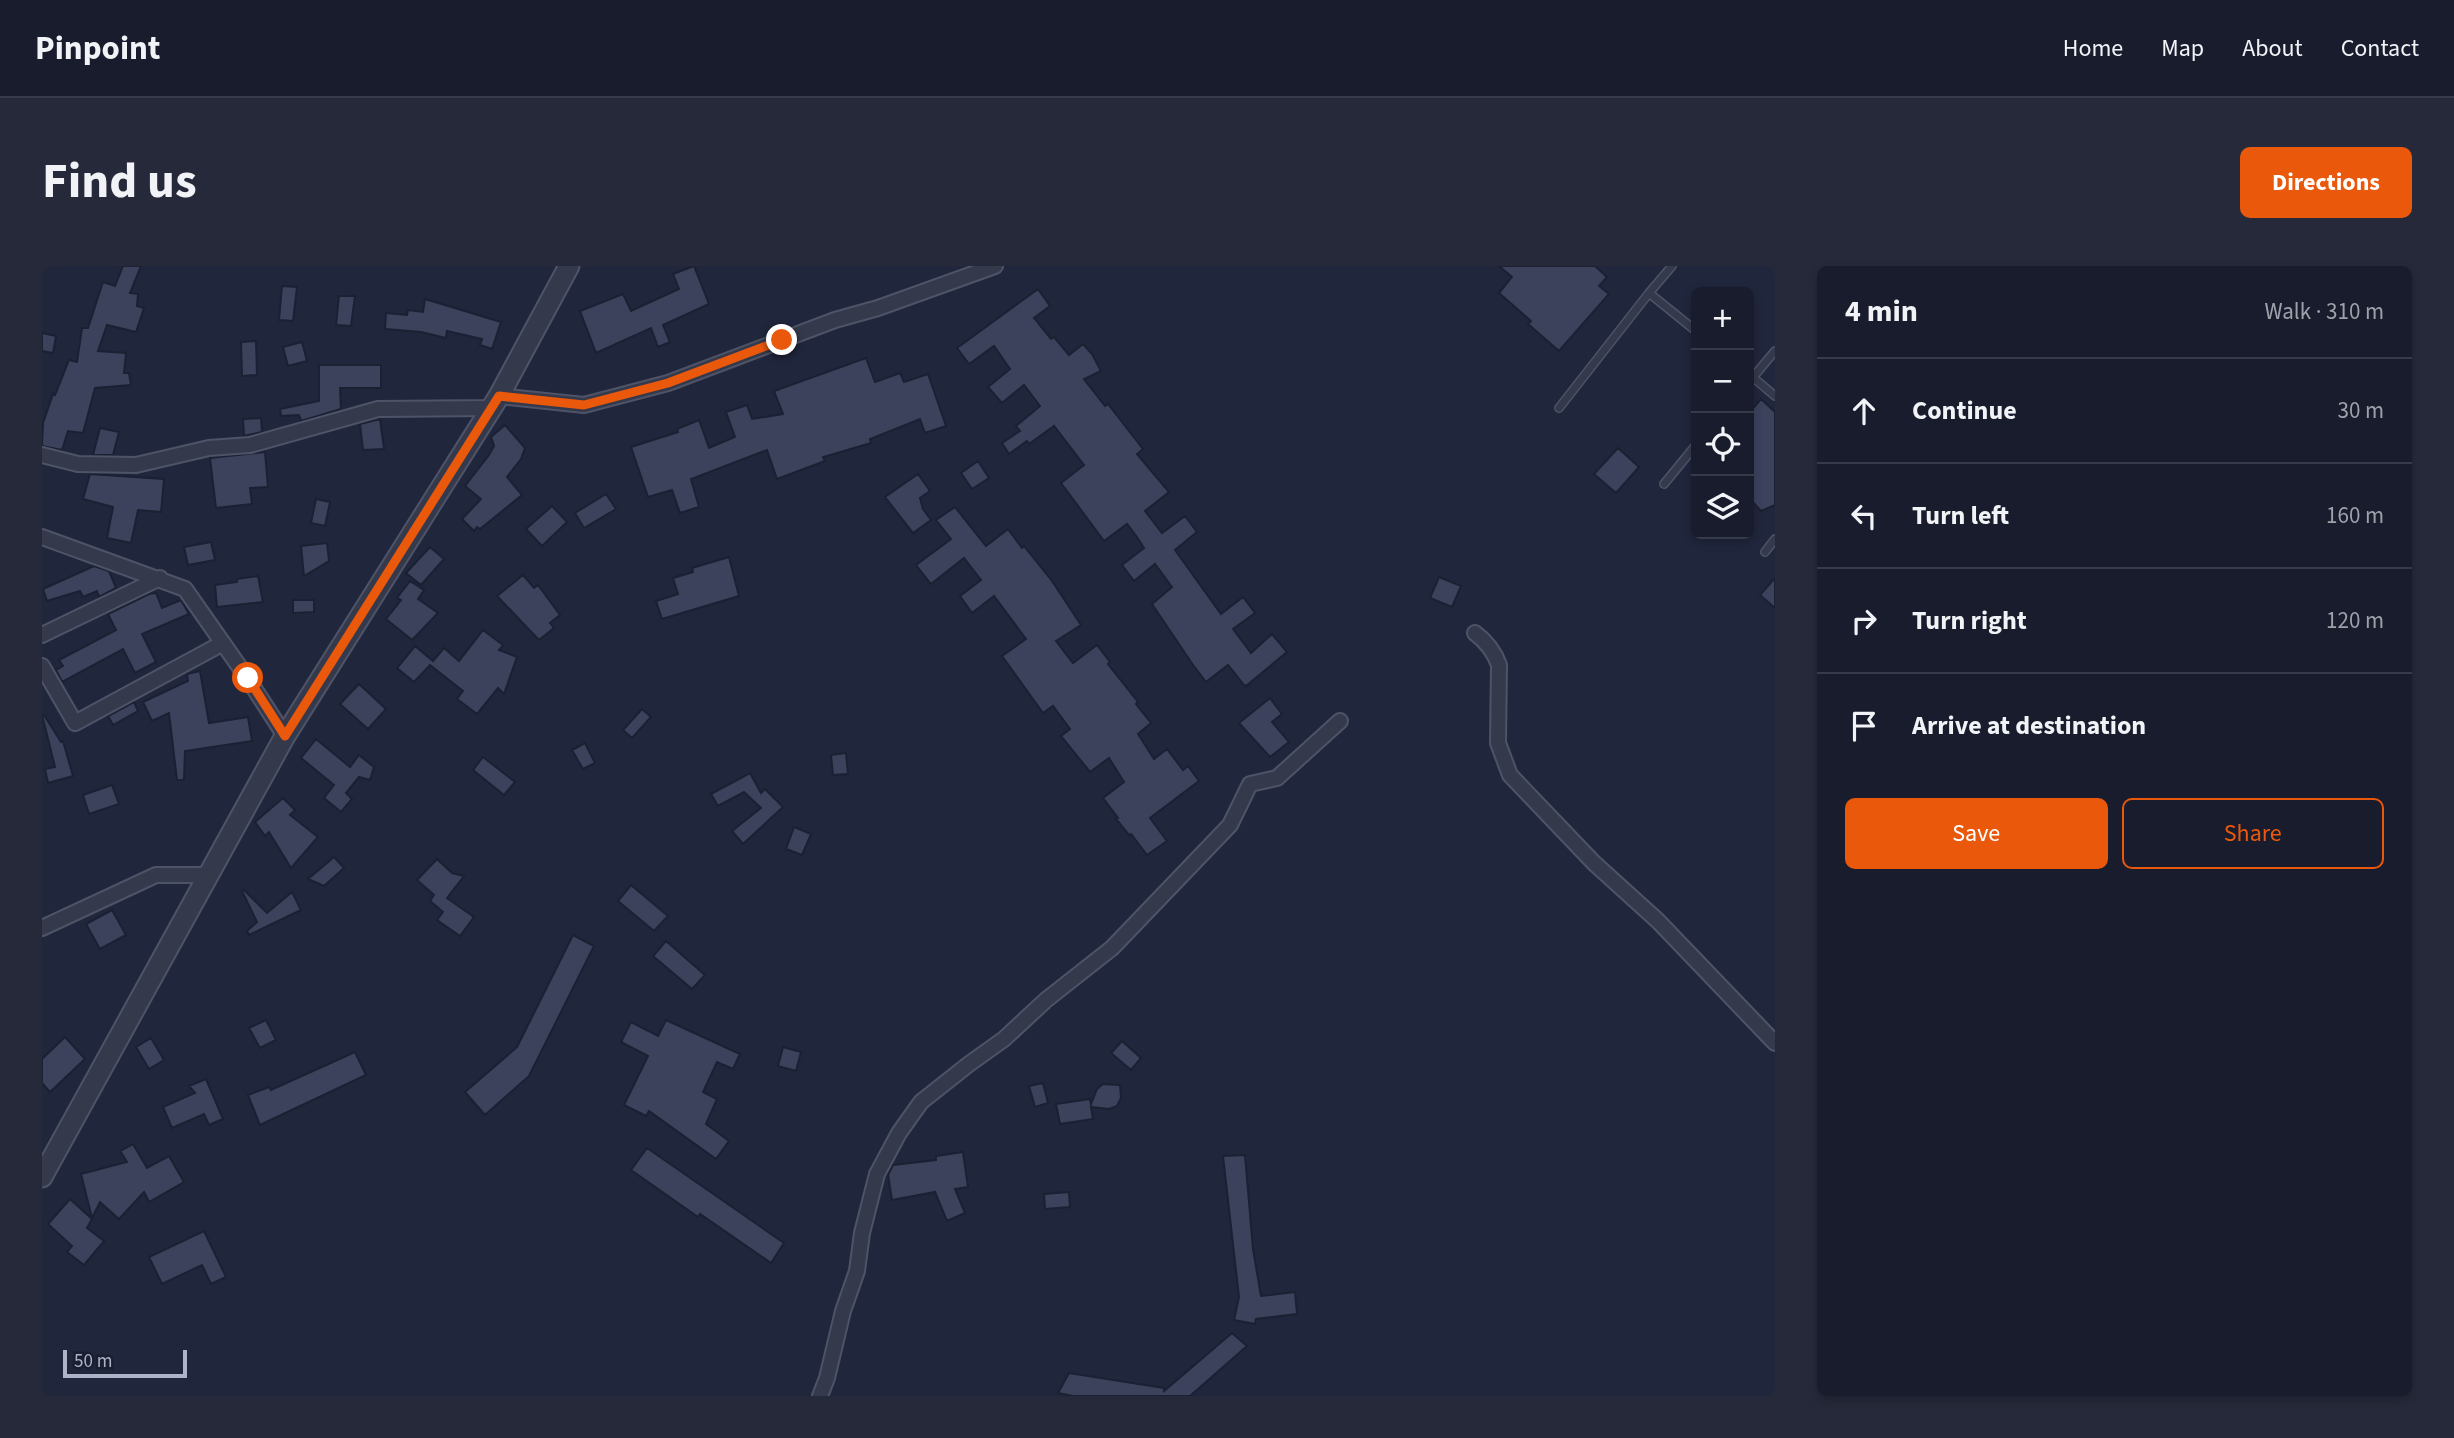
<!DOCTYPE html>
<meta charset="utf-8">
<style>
body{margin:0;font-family:"Source Sans 3",sans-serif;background:#252939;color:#f1f3f6}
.controls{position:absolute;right:21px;top:21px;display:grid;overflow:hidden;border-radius:10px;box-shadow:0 4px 10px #0003}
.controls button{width:63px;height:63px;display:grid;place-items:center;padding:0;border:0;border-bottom:2px solid #363a49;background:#181c2d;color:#f1f3f6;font:35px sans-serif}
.scale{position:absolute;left:21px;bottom:18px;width:124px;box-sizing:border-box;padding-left:7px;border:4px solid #afb3c8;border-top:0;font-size:19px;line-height:24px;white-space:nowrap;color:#afb3c8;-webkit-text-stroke:5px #1a1e31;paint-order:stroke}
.stop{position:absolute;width:21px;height:21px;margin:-16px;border:5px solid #ea580c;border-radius:50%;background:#fff}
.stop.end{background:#ea580c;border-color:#fff;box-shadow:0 2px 7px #0008}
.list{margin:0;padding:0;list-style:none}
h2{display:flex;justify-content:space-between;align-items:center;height:91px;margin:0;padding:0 28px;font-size:30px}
h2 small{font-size:23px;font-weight:400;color:#9fa1aa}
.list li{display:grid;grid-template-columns:46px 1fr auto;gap:21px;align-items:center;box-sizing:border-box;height:105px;padding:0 28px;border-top:2px solid #363a49}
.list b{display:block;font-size:26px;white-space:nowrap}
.list em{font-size:23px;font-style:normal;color:#9fa1aa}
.actions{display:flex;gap:14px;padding:21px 28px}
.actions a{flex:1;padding:16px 0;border:2px solid #ea580c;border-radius:10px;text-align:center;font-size:24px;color:#ea580c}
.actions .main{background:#ea580c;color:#fff}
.icon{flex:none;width:38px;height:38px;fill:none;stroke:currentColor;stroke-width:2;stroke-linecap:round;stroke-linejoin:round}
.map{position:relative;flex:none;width:1733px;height:1130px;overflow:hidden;border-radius:10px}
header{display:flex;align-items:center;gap:42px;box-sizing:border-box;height:98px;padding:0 35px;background:#181c2d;border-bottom:2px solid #363a49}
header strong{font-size:33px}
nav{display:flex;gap:38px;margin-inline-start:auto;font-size:24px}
.intro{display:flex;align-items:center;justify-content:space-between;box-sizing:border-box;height:168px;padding:0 42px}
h1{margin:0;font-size:49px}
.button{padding:18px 32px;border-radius:10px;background:#ea580c;color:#fff;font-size:24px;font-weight:700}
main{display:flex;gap:42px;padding:0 42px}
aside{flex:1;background:#181c2d;border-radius:10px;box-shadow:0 4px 10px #0003}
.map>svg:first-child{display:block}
.building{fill:#3c425c;stroke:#1b2033;stroke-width:2}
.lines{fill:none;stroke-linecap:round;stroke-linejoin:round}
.service-casing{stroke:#4f5367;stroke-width:10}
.minor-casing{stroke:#4f5367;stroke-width:18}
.tertiary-casing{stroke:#4f5367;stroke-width:23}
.service{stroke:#34394c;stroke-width:7}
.minor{stroke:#34394c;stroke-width:14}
.tertiary{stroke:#34394c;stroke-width:19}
.route{stroke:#ea580c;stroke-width:9}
</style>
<header>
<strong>Pinpoint</strong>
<nav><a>Home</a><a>Map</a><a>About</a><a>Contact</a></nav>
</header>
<div class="intro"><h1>Find us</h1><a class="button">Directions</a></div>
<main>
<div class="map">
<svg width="1733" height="1130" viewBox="0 0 1733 1130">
<rect width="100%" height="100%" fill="#20263c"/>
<path class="building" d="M 81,0 L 99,0 L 88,27 L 96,28 L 95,40 L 102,42 L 94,66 L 65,59 L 56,85 L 84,87 L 82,107 L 87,107 L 89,119 L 53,122 L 41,167 L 26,165 L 20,184 L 0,180 L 1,157 L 11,128 L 13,129 L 27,94 L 35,96 L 40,62 L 46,62 L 61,16 L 73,20 Z
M 652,0 L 667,38 L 621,59 L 628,76 L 616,81 L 609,62 L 554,87 L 538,45 L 581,28 L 589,45 L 637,23 L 631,8 Z
M 1457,0 L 1553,0 L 1565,11 L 1557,20 L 1567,28 L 1517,85 L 1486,58 L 1489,55 L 1457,27 L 1470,11 Z
M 240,20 L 255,21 L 251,55 L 237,54 Z
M 996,23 L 1008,40 L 992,52 L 1009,73 L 1012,71 L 1027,89 L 1041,78 L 1050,88 L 1059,105 L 1042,113 L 1063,140 L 1066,138 L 1101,183 L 1095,188 L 1127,226 L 1103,245 L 1120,267 L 1143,250 L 1155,266 L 1133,284 L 1179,348 L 1201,331 L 1213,347 L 1191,363 L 1209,387 L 1230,368 L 1245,386 L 1204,420 L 1202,419 L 1186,399 L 1164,416 L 1151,399 L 1110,338 L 1130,321 L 1113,298 L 1092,315 L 1080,299 L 1102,282 L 1095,271 L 1085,258 L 1062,275 L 1019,217 L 1042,199 L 1012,160 L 987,178 L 985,175 L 967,188 L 960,177 L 978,165 L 974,160 L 998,140 L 982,119 L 960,137 L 946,121 L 968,103 L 952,80 L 927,98 L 915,82 Z
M 297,30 L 313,30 L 309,60 L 294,59 Z
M 383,33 L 459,56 L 450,83 L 438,79 L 440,73 L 405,65 L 404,72 L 379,66 L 343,63 L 344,47 L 365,49 L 366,44 L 381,46 Z
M 0,67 L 14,70 L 11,87 L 0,85 Z
M 214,75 L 215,109 L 200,110 L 199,76 Z
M 260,76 L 265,95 L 246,100 L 241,81 Z
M 824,92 L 833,116 L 858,107 L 862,116 L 886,108 L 904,160 L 883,167 L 878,153 L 828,173 L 829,177 L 781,191 L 783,195 L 735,213 L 725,184 L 649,213 L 657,241 L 638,247 L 630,224 L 606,231 L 589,181 L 636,166 L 635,163 L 657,154 L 667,182 L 693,171 L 684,146 L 705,139 L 710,153 L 741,148 L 732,125 Z
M 277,99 L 339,99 L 339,122 L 298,122 L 299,143 L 259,155 L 257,149 L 239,150 L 238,143 L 277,135 Z
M 1719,133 L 1733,146 L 1733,239 L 1719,245 L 1707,232 L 1707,147 Z
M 219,152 L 220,166 L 202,170 L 201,153 Z
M 338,153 L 342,183 L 321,184 L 318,158 Z
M 463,159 L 483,182 L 479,193 L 465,211 L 480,229 L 438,263 L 435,261 L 432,265 L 420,253 L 439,233 L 423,220 L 447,189 L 452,180 L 449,171 Z
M 58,162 L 77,166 L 71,189 L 51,189 Z
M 1576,182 L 1597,201 L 1574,227 L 1552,208 Z
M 223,186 L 226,221 L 208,222 L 210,238 L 174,242 L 168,192 Z
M 936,195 L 947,212 L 930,223 L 919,207 Z
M 48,208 L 122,213 L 119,246 L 96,244 L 89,277 L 65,272 L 71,241 L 41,233 Z
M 876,208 L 888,225 L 878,232 L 881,243 L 889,254 L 871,267 L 843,231 Z
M 564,228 L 574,243 L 542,262 L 533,247 Z
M 274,233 L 288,236 L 283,260 L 269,257 Z
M 510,240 L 525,256 L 500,280 L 484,263 Z
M 913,241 L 944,280 L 966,263 L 980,282 L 982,280 L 1010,315 L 1039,359 L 1014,375 L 1031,397 L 1055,379 L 1068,396 L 1066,398 L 1096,436 L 1094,438 L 1109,457 L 1096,468 L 1112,493 L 1125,483 L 1141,504 L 1146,500 L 1157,515 L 1108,552 L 1125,575 L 1105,589 L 1089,568 L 1087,569 L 1074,553 L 1076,552 L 1061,532 L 1082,516 L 1067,492 L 1048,506 L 1019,470 L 1028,463 L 1011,440 L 1001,447 L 960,390 L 984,373 L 952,330 L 930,347 L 918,330 L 939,314 L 922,292 L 889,318 L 874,299 L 909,273 L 894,254 Z
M 169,276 L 173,294 L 146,299 L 142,281 Z
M 285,277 L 287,295 L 262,310 L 259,280 Z
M 388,281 L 402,293 L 379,319 L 364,307 Z
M 687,291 L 697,330 L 620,353 L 614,335 L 636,328 L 631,312 L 651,306 L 650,302 Z
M 52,300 L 67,305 L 74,322 L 57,331 L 55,325 L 41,331 L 38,325 L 5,335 L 1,323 Z
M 481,309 L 492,322 L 496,319 L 518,349 L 508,357 L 512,362 L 497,374 L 455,330 Z
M 216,310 L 221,336 L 175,341 L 173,319 L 195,316 L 195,313 Z
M 1397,311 L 1419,320 L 1410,341 L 1388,332 Z
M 1733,312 L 1733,342 L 1718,329 Z
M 368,315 L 382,324 L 376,333 L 396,347 L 370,374 L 344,353 L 359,334 L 355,332 Z
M 114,327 L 120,342 L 139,334 L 147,348 L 100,368 L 114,396 L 93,407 L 81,383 L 20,416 L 14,404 L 21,400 L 17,394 L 74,364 L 66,348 L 107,328 Z
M 251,334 L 272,334 L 272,346 L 251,347 Z
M 441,364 L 461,379 L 457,384 L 475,391 L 462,428 L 456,422 L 435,448 L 415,433 L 421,425 L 388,399 L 372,416 L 355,402 L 373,380 L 391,395 L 402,382 L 417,395 Z
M 158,405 L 167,457 L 206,451 L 210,475 L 143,485 L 142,514 L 135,514 L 127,447 L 110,455 L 101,436 L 146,415 L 145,408 Z
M 317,418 L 344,443 L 326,463 L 298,438 Z
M 1228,432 L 1240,448 L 1230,456 L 1247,476 L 1228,491 L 1197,457 Z
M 92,436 L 96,445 L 71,459 L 66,450 Z
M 600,443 L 609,451 L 590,472 L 581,464 Z
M 0,449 L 2,449 L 19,476 L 21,475 L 31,510 L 6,517 L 3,503 L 13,501 Z
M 274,473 L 308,501 L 317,489 L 332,501 L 328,514 L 317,511 L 304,527 L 310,533 L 299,546 L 282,532 L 292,519 L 259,492 Z
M 543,477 L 553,497 L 541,503 L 530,484 Z
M 804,487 L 806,508 L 791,509 L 789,489 Z
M 441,491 L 473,516 L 462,529 L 431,504 Z
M 708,507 L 719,527 L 723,523 L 741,541 L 701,578 L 690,565 L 719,542 L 702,526 L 676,540 L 669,528 Z
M 70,519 L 77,538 L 47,548 L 41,529 Z
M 241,532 L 253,544 L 248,549 L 276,571 L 249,602 L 227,566 L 223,570 L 213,556 Z
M 752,561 L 769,568 L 760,589 L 744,583 Z
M 292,591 L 302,602 L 282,620 L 266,613 Z
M 395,593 L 410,607 L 422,610 L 405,632 L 432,651 L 418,670 L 395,654 L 401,646 L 388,635 L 392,629 L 375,614 Z
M 589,619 L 626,650 L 612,665 L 576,635 Z
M 202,624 L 225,647 L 250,626 L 259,644 L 207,669 L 205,665 L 215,656 L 200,625 Z
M 70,644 L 84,669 L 58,683 L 44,658 Z
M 531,669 L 552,680 L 487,810 L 443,849 L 423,826 L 475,781 Z
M 624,675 L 663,709 L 650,723 L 611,690 Z
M 224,754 L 234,774 L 218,782 L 207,762 Z
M 624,754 L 698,788 L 691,803 L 675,796 L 661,826 L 675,833 L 664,858 L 687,875 L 674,893 L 607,845 L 604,850 L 582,839 L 606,790 L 579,776 L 589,756 L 616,770 Z
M 23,771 L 43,793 L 8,826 L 0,817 L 0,793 Z
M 109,772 L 122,794 L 107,803 L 94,781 Z
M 1080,775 L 1099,792 L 1089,804 L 1069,787 Z
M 741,781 L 759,786 L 754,805 L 736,800 Z
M 313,786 L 324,809 L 218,859 L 206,829 L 227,821 L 229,824 Z
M 164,813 L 181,853 L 167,859 L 162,848 L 130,862 L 121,841 L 153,827 L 147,820 Z
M 1001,817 L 1006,837 L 993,841 L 987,820 Z
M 1061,818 L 1078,819 L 1079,832 L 1075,840 L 1067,843 L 1049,841 L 1051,853 L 1018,858 L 1014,838 L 1048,833 L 1049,838 L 1055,823 Z
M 91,878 L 105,902 L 127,890 L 142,916 L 107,936 L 102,926 L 77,953 L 58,936 L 50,952 L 39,908 L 85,896 L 78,885 Z
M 605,882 L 742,977 L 729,997 L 658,948 L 656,951 L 589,904 Z
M 921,886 L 926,921 L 913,923 L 923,947 L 905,955 L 893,926 L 850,934 L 846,909 L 851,899 L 894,894 L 894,890 Z
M 1203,889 L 1211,983 L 1219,1030 L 1253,1026 L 1255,1048 L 1214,1053 L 1213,1058 L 1192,1054 L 1197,1031 L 1181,890 Z
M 1027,926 L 1028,941 L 1003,943 L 1002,928 Z
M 28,933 L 50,953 L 45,962 L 62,975 L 42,999 L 25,986 L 30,980 L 6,958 Z
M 162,965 L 184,1011 L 169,1018 L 160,999 L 120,1018 L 107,991 Z
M 1190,1067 L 1205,1080 L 1148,1130 L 1031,1130 L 1016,1127 L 1027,1107 L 1122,1122 L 1122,1125 Z"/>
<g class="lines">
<g class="service-casing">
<path id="service" d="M 1630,0 L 1607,27 L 1654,65
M 1707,108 L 1733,130
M 1707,116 L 1733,85
M 1517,142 L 1607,27
M 1622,218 L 1654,179
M 1723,286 L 1733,273"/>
</g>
<g class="minor-casing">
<path id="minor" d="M 457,130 L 542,139 L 626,117 L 793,54 L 836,42 L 953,0
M 0,189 L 36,198 L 94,199 L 167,182 L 208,179 L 336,143 L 449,142
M 0,271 L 143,323 L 206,413 L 243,470
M 1433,367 C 1445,376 1452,385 1457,399 L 1456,477 L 1468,509 L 1552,597 L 1616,655 L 1733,777
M 0,369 L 118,312
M 0,400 L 33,457 L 181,377
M 0,662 L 114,609 L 165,609
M 778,1130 L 785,1112 L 801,1045 L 815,1005 L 820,967 L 835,908 L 857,867 L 879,836 L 927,798 L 962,773 L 1004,734 L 1070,682 L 1188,559 L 1208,518 L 1235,512 L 1298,455"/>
</g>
<g class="tertiary-casing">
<path id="tertiary" d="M 0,911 L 243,470 L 457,130 L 527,0"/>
</g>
<use href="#service" class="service"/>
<use href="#minor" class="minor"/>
<use href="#tertiary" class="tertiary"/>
</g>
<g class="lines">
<path class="route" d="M 206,412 L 243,470 L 457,130 L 542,139 L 626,117 L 740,74"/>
</g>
</svg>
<div class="controls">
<button>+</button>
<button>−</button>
<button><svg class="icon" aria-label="locate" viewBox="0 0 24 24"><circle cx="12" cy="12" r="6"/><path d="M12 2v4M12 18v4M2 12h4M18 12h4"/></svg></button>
<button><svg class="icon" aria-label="layers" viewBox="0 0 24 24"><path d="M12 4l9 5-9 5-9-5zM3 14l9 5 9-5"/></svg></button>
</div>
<div class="scale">50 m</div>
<div class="stop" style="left:206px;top:412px"></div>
<div class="stop end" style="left:740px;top:74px"></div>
</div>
<aside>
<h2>4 min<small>Walk · 310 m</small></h2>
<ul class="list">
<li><svg class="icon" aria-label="ahead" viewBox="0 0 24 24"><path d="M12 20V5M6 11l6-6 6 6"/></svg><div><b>Continue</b></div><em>30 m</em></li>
<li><svg class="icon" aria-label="left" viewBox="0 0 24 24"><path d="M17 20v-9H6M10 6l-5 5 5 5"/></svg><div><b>Turn left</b></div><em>160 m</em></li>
<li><svg class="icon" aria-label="right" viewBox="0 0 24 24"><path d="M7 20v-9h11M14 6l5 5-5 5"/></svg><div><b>Turn right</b></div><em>120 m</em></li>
<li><svg class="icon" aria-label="arrive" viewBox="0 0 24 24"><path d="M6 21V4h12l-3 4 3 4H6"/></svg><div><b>Arrive at destination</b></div></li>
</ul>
<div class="actions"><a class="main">Save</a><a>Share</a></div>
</aside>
</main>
